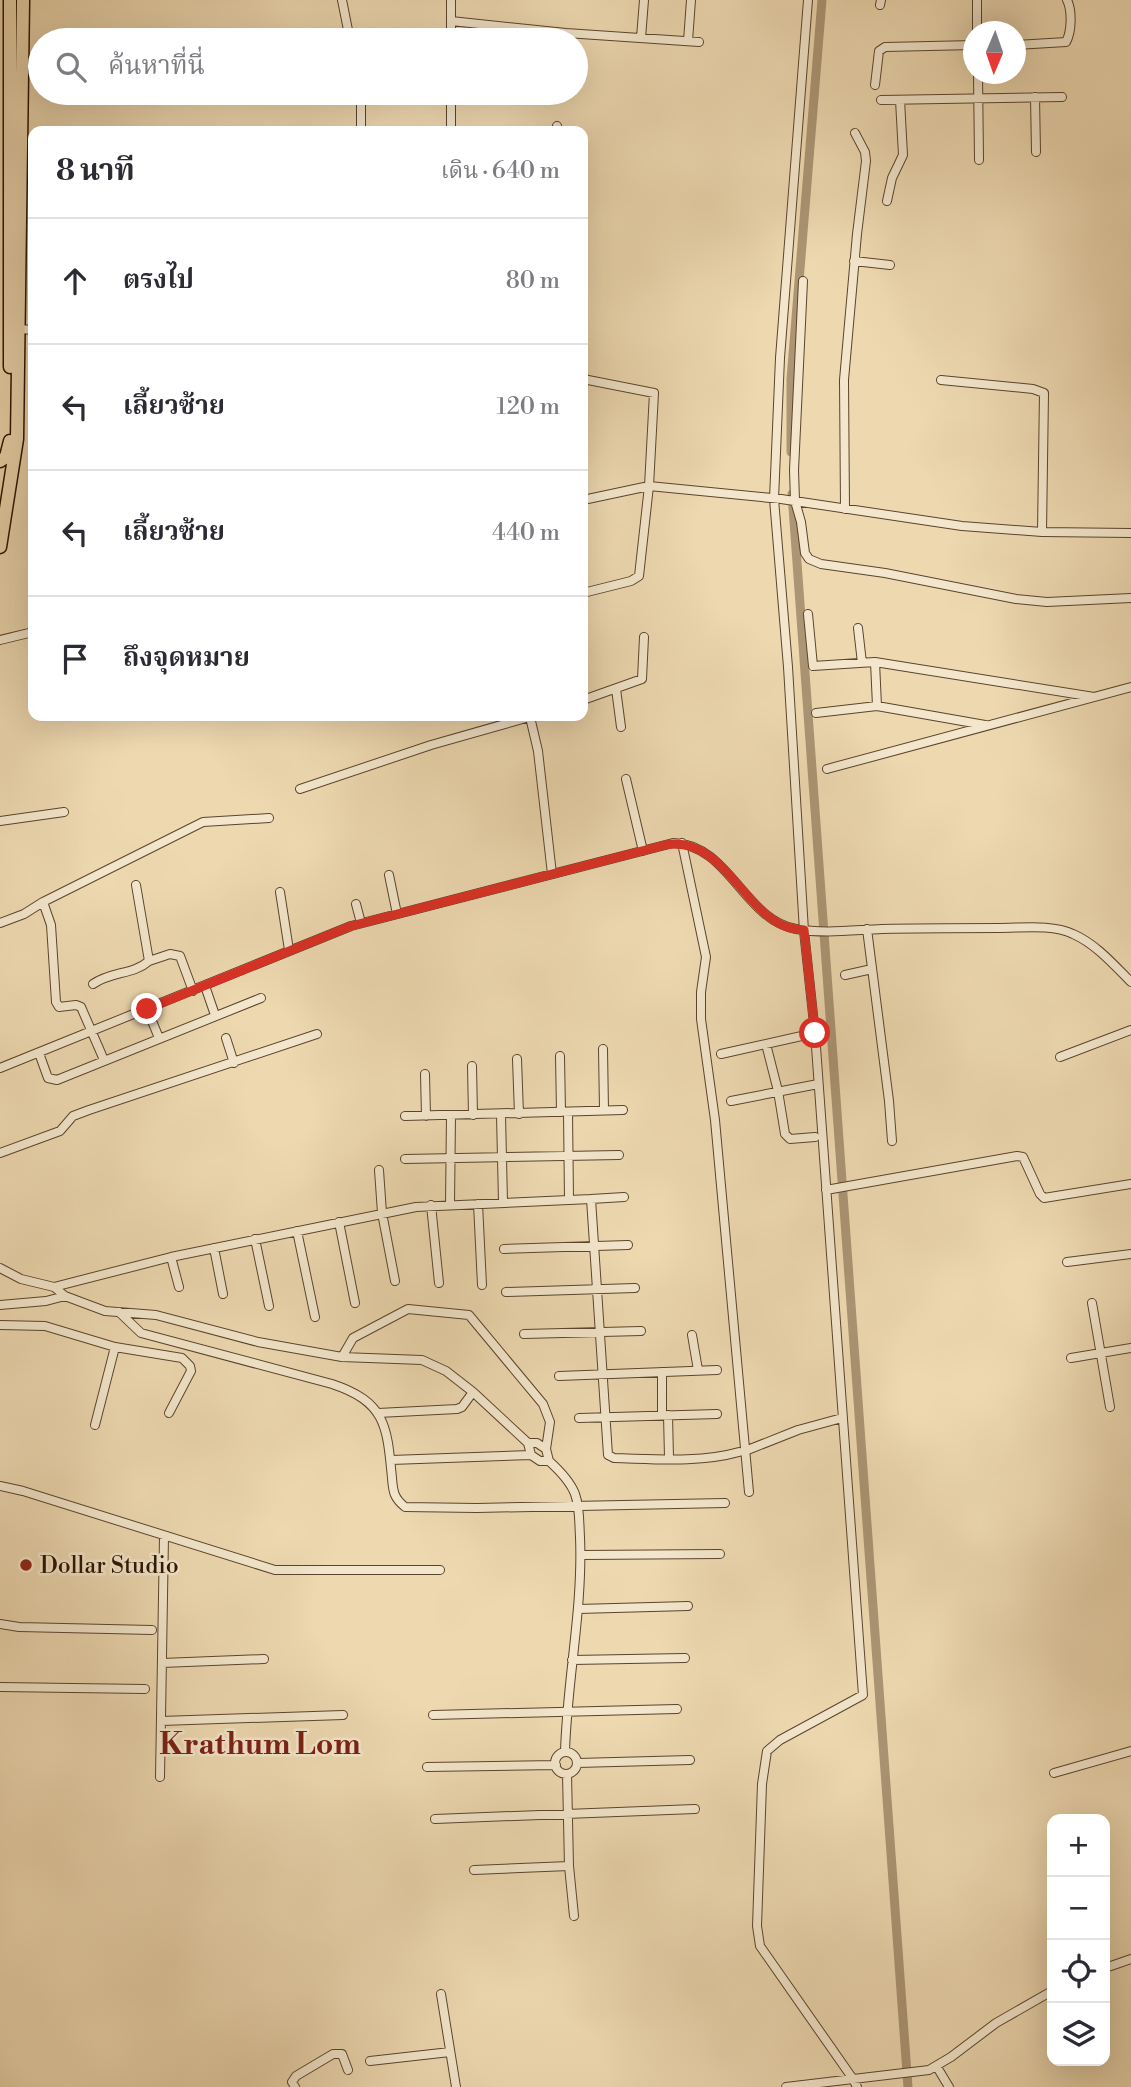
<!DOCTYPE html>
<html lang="th">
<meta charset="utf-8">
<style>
body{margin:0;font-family:"Libre Bodoni","Noto Serif Thai",serif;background:#f2f2f3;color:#2b2b33}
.controls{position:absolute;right:21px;bottom:21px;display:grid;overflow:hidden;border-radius:14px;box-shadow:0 7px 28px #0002}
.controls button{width:63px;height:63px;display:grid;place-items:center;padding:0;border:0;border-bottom:2px solid #e1e1e2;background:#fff;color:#2b2b33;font:35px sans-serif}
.compass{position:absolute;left:963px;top:21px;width:63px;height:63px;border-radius:50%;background:#fff;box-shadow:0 7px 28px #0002;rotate:182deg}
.stop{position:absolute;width:21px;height:21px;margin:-16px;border:5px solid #d93025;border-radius:50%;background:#fff}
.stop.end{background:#d93025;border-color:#fff;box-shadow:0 2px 7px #0008}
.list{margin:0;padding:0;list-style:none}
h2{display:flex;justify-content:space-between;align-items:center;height:91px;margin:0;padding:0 28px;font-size:30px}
h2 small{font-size:23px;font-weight:400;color:#7c7c81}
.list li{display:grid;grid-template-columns:46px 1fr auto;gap:21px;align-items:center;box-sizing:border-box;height:126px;padding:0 28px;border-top:2px solid #e1e1e2}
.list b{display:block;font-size:26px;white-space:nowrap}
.list em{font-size:23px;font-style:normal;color:#7c7c81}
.icon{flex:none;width:38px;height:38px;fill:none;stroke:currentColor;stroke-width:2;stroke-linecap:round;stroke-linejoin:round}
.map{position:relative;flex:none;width:1131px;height:2087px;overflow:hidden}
.search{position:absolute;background:#fff;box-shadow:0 7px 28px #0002;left:28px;top:28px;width:560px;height:77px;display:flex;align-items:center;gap:18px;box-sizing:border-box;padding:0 24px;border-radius:38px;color:#7c7c81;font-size:26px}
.panel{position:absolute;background:#fff;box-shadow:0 7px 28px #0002;left:28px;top:126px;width:560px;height:595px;border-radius:14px}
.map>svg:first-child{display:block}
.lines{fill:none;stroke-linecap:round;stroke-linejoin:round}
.canal{stroke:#ab9574;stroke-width:9}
.street-casing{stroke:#5b442c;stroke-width:10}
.primary-casing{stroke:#2a1300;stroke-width:15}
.street{stroke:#f3e6cc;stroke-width:8}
.primary{stroke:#edd8b0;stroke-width:12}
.route{stroke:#d93025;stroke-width:9}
.poi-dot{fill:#8f2418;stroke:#f3e6cc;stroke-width:2.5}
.labels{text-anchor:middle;stroke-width:5;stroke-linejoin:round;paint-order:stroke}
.poi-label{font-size:23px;fill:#2a1300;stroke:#f3e6cc;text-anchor:start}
.district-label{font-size:30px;font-weight:bold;fill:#7a1f14;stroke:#f3e6cc}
</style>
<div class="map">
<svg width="1131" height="2087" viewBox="0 0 1131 2087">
<rect width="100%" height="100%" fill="#edd8b0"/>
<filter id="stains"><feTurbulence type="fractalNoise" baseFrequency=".00286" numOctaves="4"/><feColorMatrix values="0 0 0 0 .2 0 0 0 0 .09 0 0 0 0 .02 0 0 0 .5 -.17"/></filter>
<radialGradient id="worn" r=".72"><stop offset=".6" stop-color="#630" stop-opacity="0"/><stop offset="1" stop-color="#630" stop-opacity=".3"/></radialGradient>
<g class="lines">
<path class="canal" d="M 791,452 L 791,379 L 822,0
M 792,494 L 908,2087"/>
<g class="street-casing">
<path id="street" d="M 342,0 L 350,40
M 808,0 L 780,358 L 774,499 L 788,667 L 804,931 L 815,1033 L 863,1695 L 780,1740 L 767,1751 L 762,1784 L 757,1926 L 760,1946 L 853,2079 L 857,2087
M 977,0 L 977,32
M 880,5 L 881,0
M 451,21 L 566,33 L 699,42
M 641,38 L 644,0
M 451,40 L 451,0
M 688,41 L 691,0
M 1016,45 L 1066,42 C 1072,31 1072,10 1067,0
M 978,74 L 979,160
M 875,85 L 879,51 L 885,47 L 974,45
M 361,93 L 361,131
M 1035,97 L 1036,152
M 881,100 L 1062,97
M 451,131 L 451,93
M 557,131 L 557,126
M 887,201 L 892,178 L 903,155 L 900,100
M 854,261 L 890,265
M 803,281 L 794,470 L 795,501 L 801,522 L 805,553 L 809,559 L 821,564 L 885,573 L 1016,599 L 1047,602 L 1131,598
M 19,329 L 33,330
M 583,379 L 654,393 L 649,486 L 639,576 L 631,581 L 583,593
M 941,380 L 1033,389 L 1044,393 L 1042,532
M 583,500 L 649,486 L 781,499 L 962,526 L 1042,532 L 1131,533
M 845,509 L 844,380 L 857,234 L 866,161 L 865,152 L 855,133
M 808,614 L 813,666 L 875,662 L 1094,697
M 858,628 L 862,663
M 0,640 L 33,632
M 875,662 L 877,706
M 616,689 L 621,727
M 583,700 L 642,679 L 644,637
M 816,713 L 877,706 L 985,725
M 530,717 L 538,751 L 552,874
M 827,769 L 1131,687
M 626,779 L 643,851
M 300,789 L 431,745 L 533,716
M 0,821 L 64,812
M 682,843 L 706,957 L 701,992 L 701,1019 L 715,1120 L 749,1492
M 389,875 L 397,914
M 136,885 L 149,961 L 170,954 L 180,956 L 193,991
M 280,892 L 289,950
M 43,902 L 203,822 L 269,818
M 356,904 L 361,923
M 0,923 L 24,914 L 43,902 L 51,925 L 56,1002 L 59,1007 L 76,1005 L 81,1007 L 104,1060
M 867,929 L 889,1101 L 892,1141
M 845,975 L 872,969
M 93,984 C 112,971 133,975 149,961
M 205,986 L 215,1015
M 147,1009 L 159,1038
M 226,1038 L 234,1063
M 766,1044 L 778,1091 L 785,1134 L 790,1139 L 815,1137
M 603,1049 L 604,1110
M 39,1053 L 48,1078 L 57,1080 L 261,998
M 721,1054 L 815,1033
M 560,1056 L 561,1112
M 1060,1057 L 1131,1030
M 517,1059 L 519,1114
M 472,1066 L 473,1115
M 0,1068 L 351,926 L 673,843 C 729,844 744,920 796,929 C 824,934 854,930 882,929 C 921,928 960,928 999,928 C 1023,928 1052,924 1073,934 C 1096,944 1114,965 1131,982
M 425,1074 L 426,1116
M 731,1101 L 818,1084
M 568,1112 L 569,1200
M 501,1115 L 503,1202
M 405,1116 L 623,1110
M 0,1153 L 60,1131 L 73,1116 L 89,1110 L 317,1034
M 405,1159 L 619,1155
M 379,1170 L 382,1213 L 395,1281
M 826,1190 L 1017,1156 L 1023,1157 L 1040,1194 L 1044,1198 L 1131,1184
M 624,1197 L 591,1199 L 608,1455 L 614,1458 C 655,1459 700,1463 739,1452
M 450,1204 L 451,1115
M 478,1204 L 482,1285
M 431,1205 L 439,1283
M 339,1222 L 355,1303
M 297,1231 L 315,1317
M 255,1239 L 269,1306
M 214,1248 L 223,1294
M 504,1249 L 628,1245
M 171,1257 L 179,1287
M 1067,1262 L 1131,1254
M 0,1268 L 21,1279 L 54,1287 L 65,1296 L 105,1311 L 156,1315 L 258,1342 L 342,1357 L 422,1360 L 446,1371 L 473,1392 L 528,1443 L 531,1455 L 540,1461 L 549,1461 C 559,1470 570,1481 575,1494 C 580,1508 579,1522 580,1537 C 583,1609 567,1680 565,1752
M 54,1287 L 171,1257 L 416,1207 L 591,1199
M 506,1292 L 635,1288
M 1092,1303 L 1110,1407
M 0,1305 L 46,1301 L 65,1296
M 119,1312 L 141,1333 L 332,1384 C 386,1402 387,1426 392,1478 C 393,1492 394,1498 405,1507 L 477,1508 L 725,1503
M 0,1325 L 45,1326 L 115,1347 L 182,1358 L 190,1366 L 191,1371 L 169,1413
M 524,1334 L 641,1331
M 692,1335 L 698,1370
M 342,1357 L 353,1338 L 408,1309 L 469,1315 L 543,1404 L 550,1422 L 546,1449 L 549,1461
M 1071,1358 L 1131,1348
M 662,1372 L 662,1415
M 559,1376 L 717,1370
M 378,1413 L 457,1409 L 462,1407 L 473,1392
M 668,1415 L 669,1458
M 579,1418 L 717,1414
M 95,1425 L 115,1347
M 528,1443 L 537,1443 L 546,1449
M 745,1451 L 798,1430 L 842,1418
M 391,1460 L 531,1455
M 0,1486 L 23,1491 L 275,1570 L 440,1570
M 581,1555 L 720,1554
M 578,1609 L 688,1606
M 0,1624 L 19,1627 L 152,1630
M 572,1660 L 685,1658
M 162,1663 L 264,1659
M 0,1687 L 145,1689
M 433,1715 L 677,1709
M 161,1721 L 343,1715
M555 1763a11 11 0 1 1 22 0a11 11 0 1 1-22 0Z
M 577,1763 L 690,1760
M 427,1767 L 556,1765
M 1054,1773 L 1131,1751
M 567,1774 L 569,1866 L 574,1916
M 160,1777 L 164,1536
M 435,1819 L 695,1809
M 474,1870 L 569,1866
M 1105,1968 L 1131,1959
M 441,1994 L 456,2087
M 370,2061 L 450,2052
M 937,2067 L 949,2087
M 295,2087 L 292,2082 L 296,2076 L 333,2054 L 342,2054 L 348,2070
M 786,2087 L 929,2070 L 951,2057 L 996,2023 L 1052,1991"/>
</g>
<g class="primary-casing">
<path id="primary" d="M 10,367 L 10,0
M 0,461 L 6,457 L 10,441
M 0,547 L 17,439 L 23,0"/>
</g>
<use href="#street" class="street"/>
<use href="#primary" class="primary"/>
</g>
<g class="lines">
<path class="route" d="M 147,1009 L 351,926 L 665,845 C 717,835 740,901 778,923 C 786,928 795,929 804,930 L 815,1033"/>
</g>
<circle class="poi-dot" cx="26" cy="1565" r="7"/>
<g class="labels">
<g class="poi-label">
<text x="40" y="1573">Dollar Studio</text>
</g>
<g class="district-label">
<text x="260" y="1754">Krathum Lom</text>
</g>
</g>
<rect width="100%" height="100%" filter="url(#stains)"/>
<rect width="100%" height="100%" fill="url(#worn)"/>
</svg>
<div class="controls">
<button>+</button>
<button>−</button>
<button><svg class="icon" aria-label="locate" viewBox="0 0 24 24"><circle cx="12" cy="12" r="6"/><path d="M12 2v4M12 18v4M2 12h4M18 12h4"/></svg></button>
<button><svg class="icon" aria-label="layers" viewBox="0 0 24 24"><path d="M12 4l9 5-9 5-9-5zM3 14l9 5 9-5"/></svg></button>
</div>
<svg class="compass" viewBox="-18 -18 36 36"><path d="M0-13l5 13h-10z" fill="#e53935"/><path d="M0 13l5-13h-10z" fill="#7c7c81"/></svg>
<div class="stop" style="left:815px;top:1033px"></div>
<div class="stop end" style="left:147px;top:1009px"></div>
<div class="search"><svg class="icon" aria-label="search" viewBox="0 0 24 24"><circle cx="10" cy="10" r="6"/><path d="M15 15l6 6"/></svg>ค้นหาที่นี่</div>
<section class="panel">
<h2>8 นาที<small>เดิน · 640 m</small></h2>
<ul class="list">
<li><svg class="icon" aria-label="ahead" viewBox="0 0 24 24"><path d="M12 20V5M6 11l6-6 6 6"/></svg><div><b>ตรงไป</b></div><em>80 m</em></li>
<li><svg class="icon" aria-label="left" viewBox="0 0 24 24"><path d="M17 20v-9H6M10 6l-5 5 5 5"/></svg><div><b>เลี้ยวซ้าย</b></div><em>120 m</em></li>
<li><svg class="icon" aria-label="left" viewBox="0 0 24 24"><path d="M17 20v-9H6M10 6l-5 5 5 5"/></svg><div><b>เลี้ยวซ้าย</b></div><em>440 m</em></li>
<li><svg class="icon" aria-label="arrive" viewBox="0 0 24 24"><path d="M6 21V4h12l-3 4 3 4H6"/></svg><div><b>ถึงจุดหมาย</b></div></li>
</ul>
</section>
</div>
